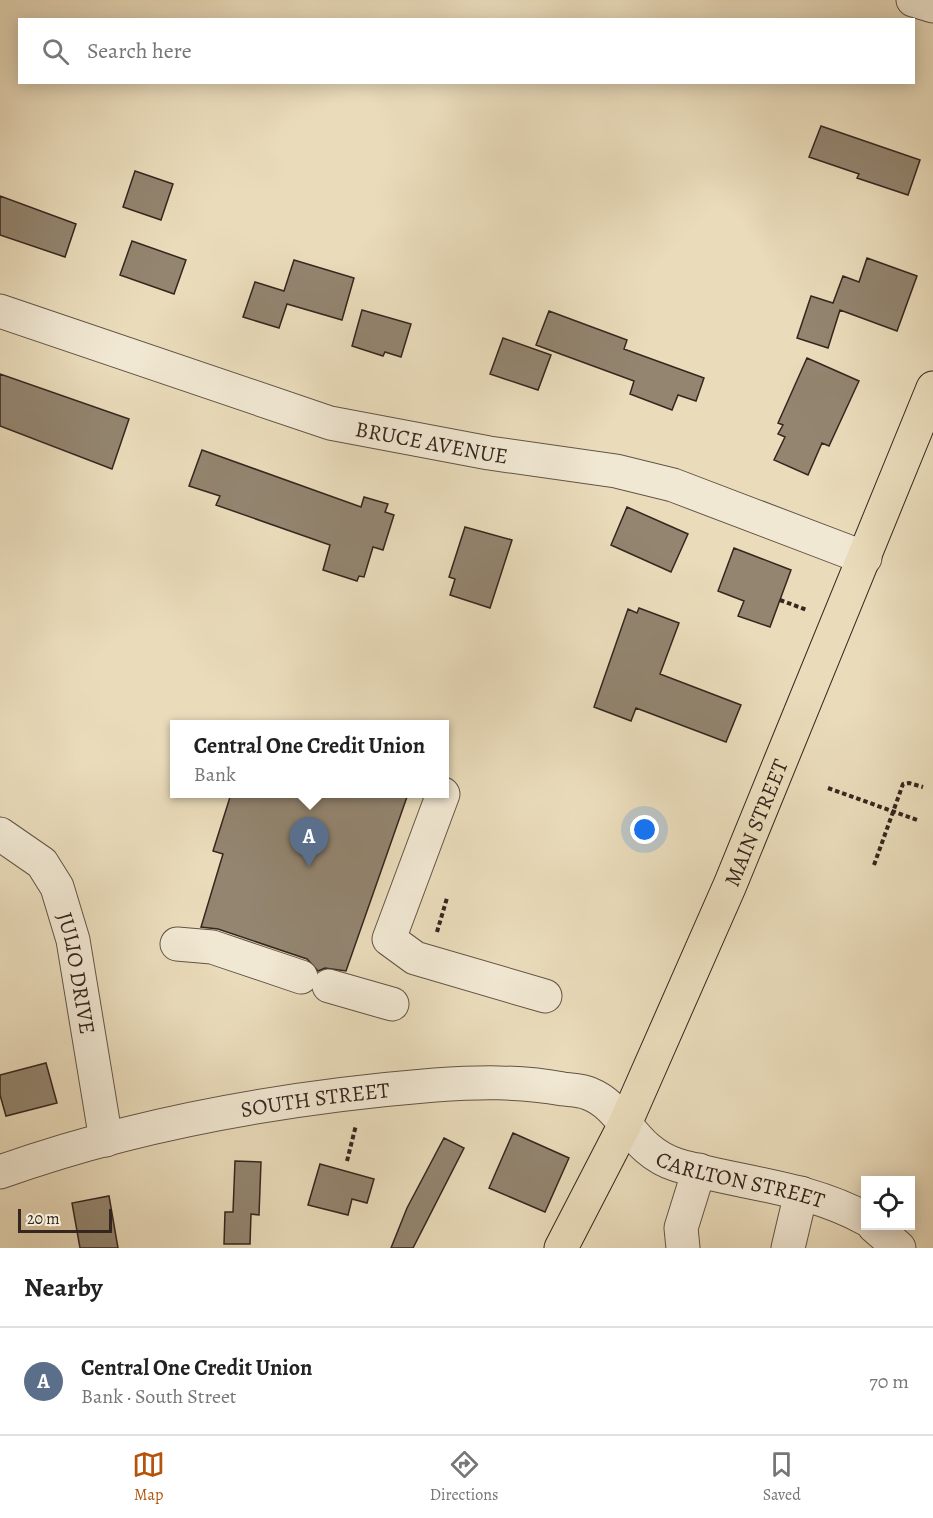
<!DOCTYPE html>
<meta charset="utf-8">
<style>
body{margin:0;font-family:Alegreya,serif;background:#f6f6f6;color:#222}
.controls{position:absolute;right:18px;bottom:18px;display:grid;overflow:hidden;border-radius:0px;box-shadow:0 3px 15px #0003}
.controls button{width:54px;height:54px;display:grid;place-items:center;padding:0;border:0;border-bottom:2px solid #e0e0e0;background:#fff;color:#222;font:30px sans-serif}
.scale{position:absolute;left:18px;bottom:15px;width:94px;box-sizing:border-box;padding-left:6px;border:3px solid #35261f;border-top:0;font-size:16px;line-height:21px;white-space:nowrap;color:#35261f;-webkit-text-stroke:4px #f1e8d3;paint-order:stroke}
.you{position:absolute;left:645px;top:830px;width:21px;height:21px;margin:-15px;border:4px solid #fff;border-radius:50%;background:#1a73e8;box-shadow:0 0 0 9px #1a73e833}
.badge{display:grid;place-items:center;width:39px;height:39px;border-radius:50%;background:#b45309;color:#fff;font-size:20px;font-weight:700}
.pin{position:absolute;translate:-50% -50px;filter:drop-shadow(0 2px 3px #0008)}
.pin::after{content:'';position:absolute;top:32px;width:21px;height:18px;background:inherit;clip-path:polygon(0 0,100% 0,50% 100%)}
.popup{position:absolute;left:170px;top:720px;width:279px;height:78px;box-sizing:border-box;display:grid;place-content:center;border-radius:0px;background:#fff;filter:drop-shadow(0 2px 4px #0005);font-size:20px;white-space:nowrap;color:#767676}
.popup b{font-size:22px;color:#222}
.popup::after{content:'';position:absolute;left:50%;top:100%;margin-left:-12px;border:12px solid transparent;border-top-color:#fff}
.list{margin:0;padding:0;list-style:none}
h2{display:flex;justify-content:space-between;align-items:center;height:78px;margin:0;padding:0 24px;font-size:26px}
h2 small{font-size:20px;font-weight:400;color:#767676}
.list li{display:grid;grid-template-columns:39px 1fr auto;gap:18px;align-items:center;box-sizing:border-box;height:108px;padding:0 24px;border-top:2px solid #e0e0e0}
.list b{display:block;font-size:22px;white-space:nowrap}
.list p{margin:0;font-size:20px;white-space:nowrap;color:#767676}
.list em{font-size:20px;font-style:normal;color:#767676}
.icon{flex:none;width:33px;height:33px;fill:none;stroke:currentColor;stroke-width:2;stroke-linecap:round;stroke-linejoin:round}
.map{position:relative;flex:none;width:933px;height:1248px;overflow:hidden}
.search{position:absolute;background:#fff;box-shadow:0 3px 15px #0003;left:18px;right:18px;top:18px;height:66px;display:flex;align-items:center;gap:15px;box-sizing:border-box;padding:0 21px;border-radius:0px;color:#767676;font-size:22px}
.sheet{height:186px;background:#fff}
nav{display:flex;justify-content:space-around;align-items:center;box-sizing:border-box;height:84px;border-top:2px solid #e0e0e0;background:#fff;font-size:16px;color:#767676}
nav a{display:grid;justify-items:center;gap:3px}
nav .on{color:#b45309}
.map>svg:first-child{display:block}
.building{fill:#938570;stroke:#35261f;stroke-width:1.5}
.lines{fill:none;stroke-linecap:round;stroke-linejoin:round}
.minor-casing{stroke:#625446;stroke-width:35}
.major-casing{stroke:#35261f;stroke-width:35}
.path{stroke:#35261f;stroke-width:4;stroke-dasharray:4.5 3;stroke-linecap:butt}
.minor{stroke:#f1e8d3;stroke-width:33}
.major{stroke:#eadcbb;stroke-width:33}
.labels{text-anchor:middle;stroke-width:4.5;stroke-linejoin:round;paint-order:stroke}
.street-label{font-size:22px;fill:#35261f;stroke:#f1e8d3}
</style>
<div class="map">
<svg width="933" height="1248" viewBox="0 0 933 1248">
<rect width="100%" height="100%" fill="#eadcbb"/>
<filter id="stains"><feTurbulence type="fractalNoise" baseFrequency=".00333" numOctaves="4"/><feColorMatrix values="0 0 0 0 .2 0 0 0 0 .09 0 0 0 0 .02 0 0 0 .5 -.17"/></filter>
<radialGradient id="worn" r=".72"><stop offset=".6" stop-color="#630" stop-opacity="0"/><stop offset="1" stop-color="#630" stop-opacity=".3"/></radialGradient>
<path class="building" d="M 821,126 L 920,160 L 908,195 L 857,178 L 859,174 L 809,157 Z
M 135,171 L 173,184 L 161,220 L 123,207 Z
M 0,196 L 76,224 L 65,257 L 0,235 Z
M 132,241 L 186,260 L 174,294 L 120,275 Z
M 867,258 L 917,276 L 897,331 L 840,310 L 828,348 L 797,338 L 811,296 L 833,303 L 843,276 L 859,282 Z
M 294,260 L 354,278 L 342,320 L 287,304 L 279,328 L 243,317 L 255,282 L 284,291 Z
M 362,310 L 411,324 L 401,357 L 385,352 L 383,356 L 352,346 Z
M 549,311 L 627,340 L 624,349 L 704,378 L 696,401 L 678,395 L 672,410 L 630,394 L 634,381 L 536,345 Z
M 503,338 L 551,355 L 538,390 L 490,374 Z
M 807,358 L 859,381 L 829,446 L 822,443 L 808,475 L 774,460 L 785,437 L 778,434 L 783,425 L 778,423 Z
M 0,374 L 129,419 L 112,469 L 0,426 Z
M 202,450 L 361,507 L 364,497 L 388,504 L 385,512 L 394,515 L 383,550 L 373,547 L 364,577 L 359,576 L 357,581 L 323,570 L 330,545 L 216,505 L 220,496 L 189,486 Z
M 627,507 L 688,534 L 671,572 L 611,545 Z
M 465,527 L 512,540 L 490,608 L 450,595 L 455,579 L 449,577 Z
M 734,548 L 791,570 L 770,627 L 738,616 L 744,601 L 718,591 Z
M 639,608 L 679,623 L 660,674 L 741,705 L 726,742 L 636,708 L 631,721 L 594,707 L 628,609 L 637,613 Z
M 231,794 L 408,794 L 346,971 L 325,968 L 318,971 L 307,959 L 218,929 L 201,927 L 223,854 L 213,851 Z
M 46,1063 L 57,1103 L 6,1116 L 0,1095 L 0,1075 Z
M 513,1133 L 569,1158 L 545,1212 L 489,1188 Z
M 444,1138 L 464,1148 L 413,1248 L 391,1248 L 407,1208 Z
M 235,1161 L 261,1162 L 259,1215 L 251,1214 L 250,1244 L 224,1244 L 225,1212 L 233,1212 Z
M 320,1164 L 374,1179 L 367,1203 L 352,1199 L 348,1215 L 308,1205 Z
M 109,1196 L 118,1248 L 80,1248 L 72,1203 Z"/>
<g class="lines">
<g class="minor-casing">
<g id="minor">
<path d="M 913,0 L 933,6"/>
<path id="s1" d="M 0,311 L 330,423 L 489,453 L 616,471 L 673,485 L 865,558"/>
<path d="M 443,794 L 389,939 L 415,958 L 545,996"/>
<path id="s2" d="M 0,834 L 42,863 L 57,887 L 73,940 L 106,1140"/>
<path d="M 177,944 L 212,947 L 301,977"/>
<path d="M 329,986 L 392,1004"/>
<path id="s3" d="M 0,1172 C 140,1122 287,1097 435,1085 C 478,1082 520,1081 563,1089 C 571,1090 582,1090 590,1094 C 625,1108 632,1151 677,1165 C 741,1184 806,1186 866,1219"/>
<path d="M 874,1226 L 899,1248"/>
<path d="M 683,1248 L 681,1228 L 699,1170"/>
<path d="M 788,1248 L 801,1193"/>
</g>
</g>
<g class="major-casing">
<g id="major">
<path id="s4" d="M 561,1248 L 624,1126 L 730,885 L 933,388"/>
</g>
</g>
<path class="path" d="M 780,600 L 807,610
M 828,788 L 917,820
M 874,865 L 903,784 L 909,783 L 923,787
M 437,932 L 447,898
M 347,1161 L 356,1125"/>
<use href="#minor" class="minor"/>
<use href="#major" class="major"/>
</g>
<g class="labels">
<g class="street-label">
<text dy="8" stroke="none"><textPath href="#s1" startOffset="452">BRUCE AVENUE</textPath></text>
<text dy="8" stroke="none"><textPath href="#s4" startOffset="468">MAIN STREET</textPath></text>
<text dy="8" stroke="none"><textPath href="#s2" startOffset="168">JULIO DRIVE</textPath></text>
<text dy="8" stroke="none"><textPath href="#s3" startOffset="324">SOUTH STREET</textPath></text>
<text dy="8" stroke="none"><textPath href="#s3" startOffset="780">CARLTON STREET</textPath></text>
</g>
</g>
<rect width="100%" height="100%" filter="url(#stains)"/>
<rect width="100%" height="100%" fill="url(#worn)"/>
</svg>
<div class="controls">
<button><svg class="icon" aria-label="locate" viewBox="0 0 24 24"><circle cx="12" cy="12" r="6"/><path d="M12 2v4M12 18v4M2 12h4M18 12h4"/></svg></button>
</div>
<div class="scale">20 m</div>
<div class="you"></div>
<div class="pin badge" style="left:309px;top:867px;background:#5c6f8a">A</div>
<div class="popup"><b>Central One Credit Union</b>Bank</div>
<div class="search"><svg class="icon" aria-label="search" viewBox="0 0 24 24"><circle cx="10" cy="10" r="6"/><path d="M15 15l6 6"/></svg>Search here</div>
</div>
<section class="sheet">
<h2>Nearby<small></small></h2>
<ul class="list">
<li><span class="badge" style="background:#5c6f8a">A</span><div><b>Central One Credit Union</b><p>Bank · South Street</p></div><em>70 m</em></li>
</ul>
</section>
<nav>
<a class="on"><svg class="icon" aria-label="map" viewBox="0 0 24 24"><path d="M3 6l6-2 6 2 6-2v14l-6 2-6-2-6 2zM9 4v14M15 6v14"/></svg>Map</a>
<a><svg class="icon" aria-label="directions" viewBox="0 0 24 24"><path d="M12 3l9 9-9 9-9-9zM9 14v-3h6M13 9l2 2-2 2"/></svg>Directions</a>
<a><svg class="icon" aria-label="saved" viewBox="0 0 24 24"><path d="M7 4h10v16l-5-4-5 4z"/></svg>Saved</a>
</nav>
